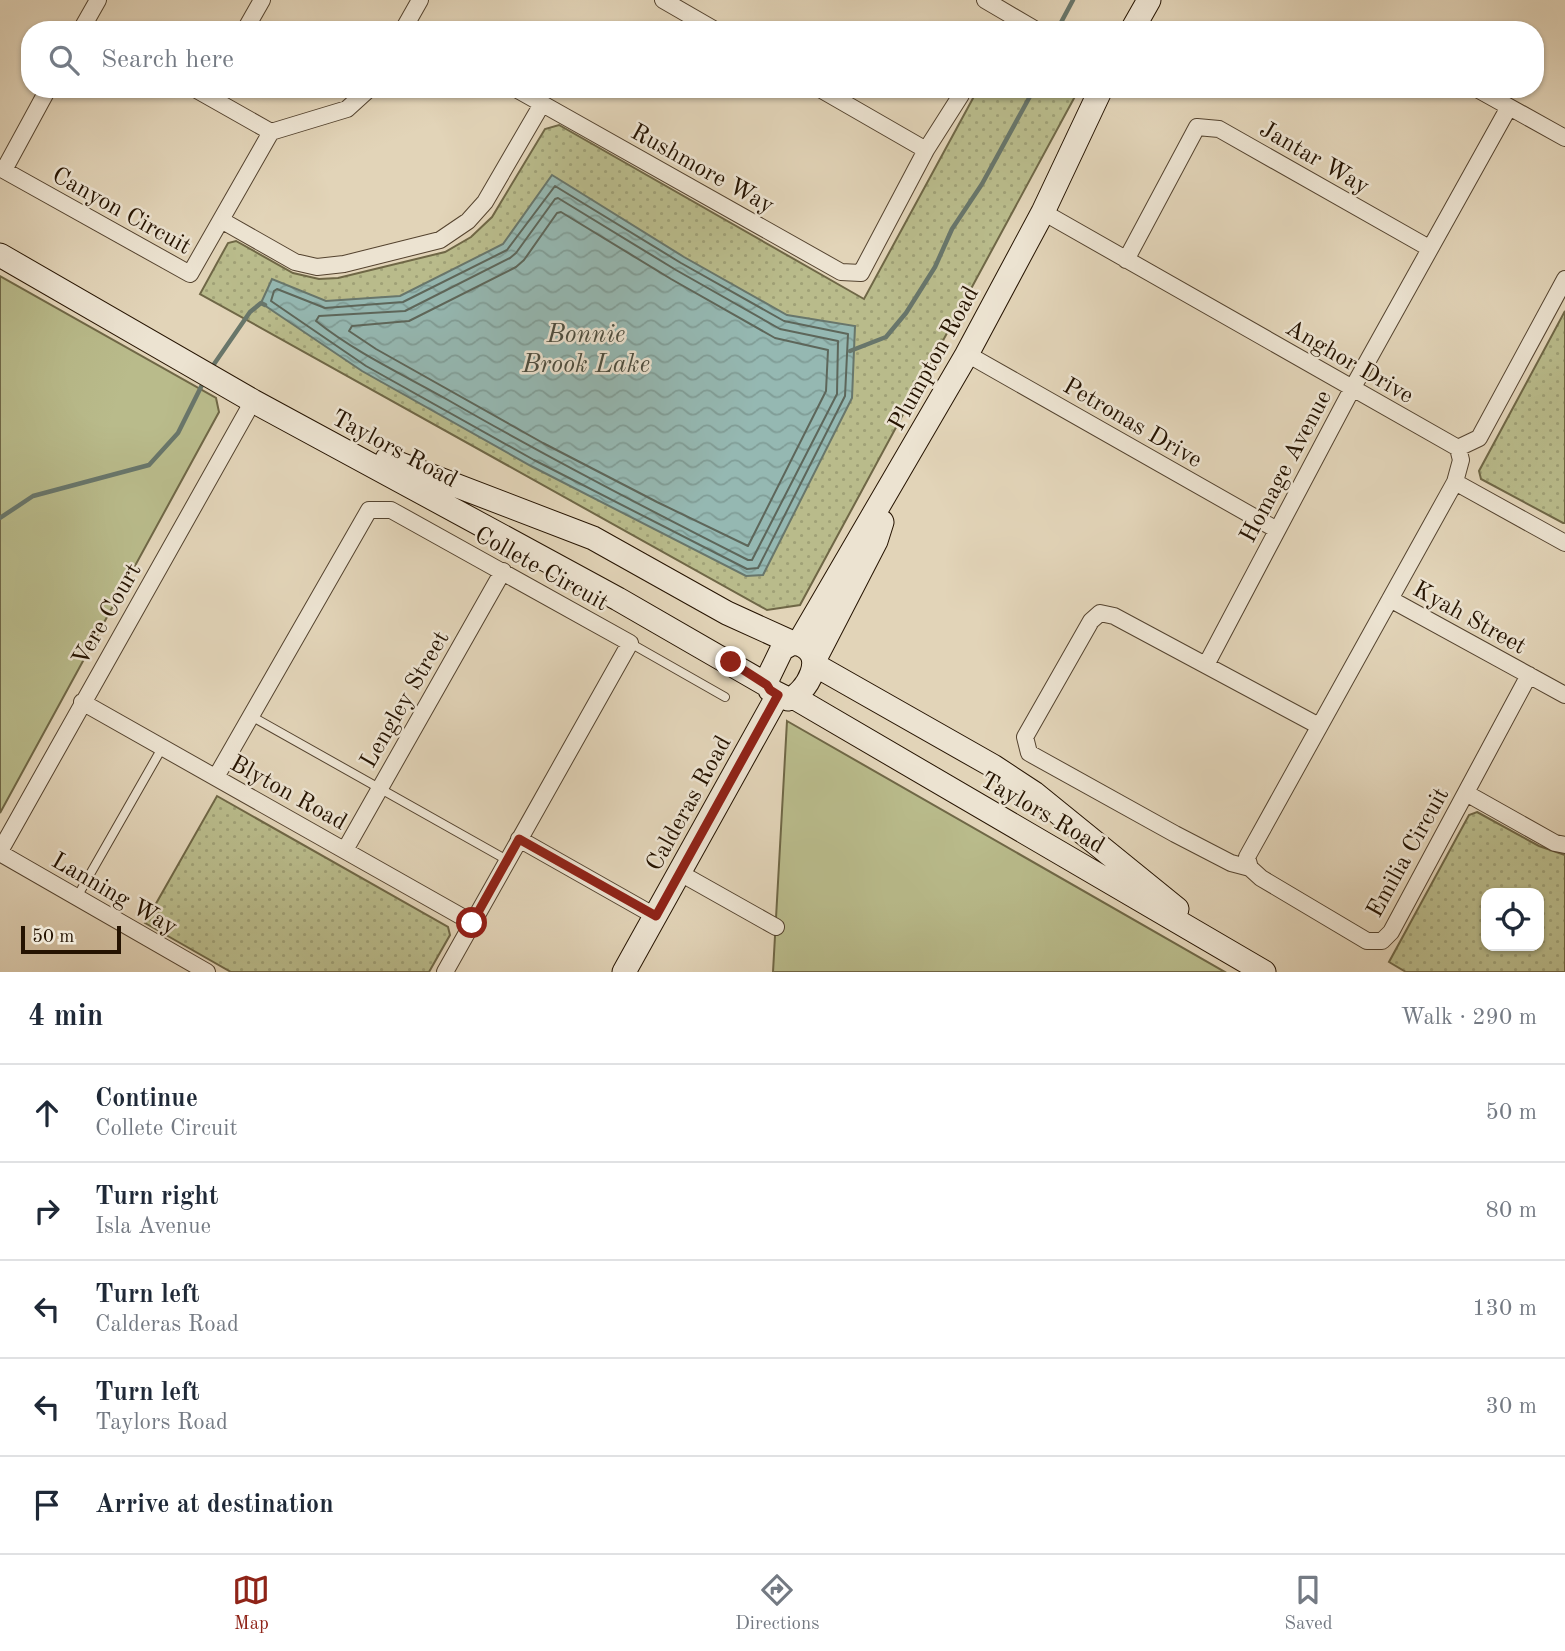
<!DOCTYPE html>
<meta charset="utf-8">
<style>
body{margin:0;font-family:"Old Standard TT",serif;background:#f2f2f3;color:#1f2937}
.controls{position:absolute;right:21px;bottom:21px;display:grid;overflow:hidden;border-radius:14px;box-shadow:0 2px 5px #0004}
.controls button{width:63px;height:63px;display:grid;place-items:center;padding:0;border:0;border-bottom:2px solid #e0e1e3;background:#fff;color:#1f2937;font:35px sans-serif}
.scale{position:absolute;left:21px;bottom:18px;width:100px;box-sizing:border-box;padding-left:7px;border:4px solid #251301;border-top:0;font-size:19px;line-height:24px;white-space:nowrap;color:#251301;-webkit-text-stroke:5px #ece3d1;paint-order:stroke}
.stop{position:absolute;width:21px;height:21px;margin:-16px;border:5px solid #8f2418;border-radius:50%;background:#fff}
.stop.end{background:#8f2418;border-color:#fff;box-shadow:0 2px 7px #0008}
.list{margin:0;padding:0;list-style:none}
h2{display:flex;justify-content:space-between;align-items:center;height:91px;margin:0;padding:0 28px;font-size:30px}
h2 small{font-size:23px;font-weight:400;color:#747a83}
.list li{display:grid;grid-template-columns:46px 1fr auto;gap:21px;align-items:center;box-sizing:border-box;height:98px;padding:0 28px;border-top:2px solid #e0e1e3}
.list b{display:block;font-size:26px;white-space:nowrap}
.list p{margin:0;font-size:23px;white-space:nowrap;color:#747a83}
.list em{font-size:23px;font-style:normal;color:#747a83}
.icon{flex:none;width:38px;height:38px;fill:none;stroke:currentColor;stroke-width:2;stroke-linecap:round;stroke-linejoin:round}
.map{position:relative;flex:none;width:1565px;height:972px;overflow:hidden}
.search{position:absolute;background:#fff;box-shadow:0 2px 5px #0004;left:21px;right:21px;top:21px;height:77px;display:flex;align-items:center;gap:18px;box-sizing:border-box;padding:0 24px;border-radius:28px;color:#747a83;font-size:26px}
.sheet{height:581px;background:#fff}
nav{display:flex;justify-content:space-around;align-items:center;box-sizing:border-box;height:98px;border-top:2px solid #e0e1e3;background:#fff;font-size:19px;color:#747a83}
nav a{display:grid;justify-items:center;gap:4px}
nav .on{color:#8f2418}
.map>svg:first-child{display:block}
.grass{fill:#b9bb8b;stroke:#6f6746;stroke-width:2}
.park{fill:url(#park-dots);stroke:#6f6746;stroke-width:2;fill-rule:evenodd}
.water{fill:url(#water-waves);stroke:#68766b;stroke-width:2}
.lines{fill:none;stroke-linecap:round;stroke-linejoin:round}
.shore{stroke:#5d665a;stroke-width:2}
.stream{stroke:#68766b;stroke-width:4.5}
.lane-casing{stroke:#54432f;stroke-width:10}
.street-casing{stroke:#54432f;stroke-width:18}
.secondary-casing{stroke:#251301;stroke-width:25}
.lane{stroke:#ece3d1;stroke-width:8}
.street{stroke:#ece3d1;stroke-width:16}
.secondary{stroke:#ece3d1;stroke-width:23}
.route{stroke:#8f2418;stroke-width:9}
.labels{text-anchor:middle;stroke-width:5;stroke-linejoin:round;paint-order:stroke}
.street-label{font-size:24px;fill:#251301;stroke:#ece3d1}
.water-label{font-size:26px;font-style:italic;fill:#4c4d3f;stroke:#ece3d1}
</style>
<div class="map">
<svg width="1565" height="972" viewBox="0 0 1565 972">
<defs>
<pattern id="park-dots" width="8" height="8" patternUnits="userSpaceOnUse" patternTransform="scale(1.75)"><rect width="8" height="8" fill="#b9bb8b"/><path d="M2 2h.1M6 6h.1" fill="none" stroke="#9fa076" stroke-width="1.8" stroke-linecap="round"/></pattern>
<pattern id="water-waves" width="16" height="10" patternUnits="userSpaceOnUse" patternTransform="scale(1.75)"><rect width="16" height="10" fill="#95b8b2"/><path d="M0 5q4-4 8 0t8 0" fill="none" stroke="#809d97"/></pattern>
</defs>
<rect width="100%" height="100%" fill="#e2d4b8"/>
<filter id="stains"><feTurbulence type="fractalNoise" baseFrequency=".00286" numOctaves="4"/><feColorMatrix values="0 0 0 0 .2 0 0 0 0 .09 0 0 0 0 .02 0 0 0 .5 -.17"/></filter>
<radialGradient id="worn" r=".72"><stop offset=".6" stop-color="#630" stop-opacity="0"/><stop offset="1" stop-color="#630" stop-opacity=".3"/></radialGradient>
<path class="grass" d="M 0,276 L 216,398 L 219,412 L 0,813 Z
M 787,721 L 1225,972 L 773,972 Z"/>
<path class="park" d="M 978,89 L 1079,89 L 800,605 L 767,610 L 200,294 L 228,243 L 236,241 L 293,273 L 319,279 L 338,278 L 445,252 L 471,237 L 492,217 L 545,129 L 559,125 L 864,299 Z
M 1565,311 L 1565,523 L 1563,523 L 1481,479 L 1479,471 Z
M 217,796 L 448,927 L 450,935 L 429,972 L 231,972 L 145,923 Z
M 1477,812 L 1539,846 L 1565,855 L 1565,972 L 1406,972 L 1389,962 L 1469,815 ZM 1539,893 L 1539,946 L 1486,946 L 1486,893 Z"/>
<path class="water" d="M 552,175 L 684,257 L 787,315 L 855,326 L 852,398 L 763,575 L 746,576 L 531,466 L 362,371 L 261,303 L 272,279 L 326,301 L 400,296 L 503,244 Z"/>
<g class="lines">
<path class="shore" d="M 555,186 L 681,263 L 784,321 L 848,334 L 845,396 L 758,568 L 747,569 L 534,460 L 366,366 L 271,301 L 274,291 L 277,289 L 325,308 L 403,302 L 507,250 Z
M 558,198 L 676,270 L 780,329 L 838,341 L 837,394 L 752,560 L 748,560 C 647,509 547,457 448,400 C 404,375 356,353 316,321 L 319,316 L 405,311 L 510,258 L 516,253 L 555,199 Z
M 561,212 L 671,279 L 775,338 L 828,350 L 826,391 L 748,546 L 657,502 L 543,443 L 376,349 L 349,331 L 352,326 L 409,321 L 516,267 L 524,260 L 557,213 Z"/>
<path class="stream" d="M 1057,30 L 1073,0
M 850,351 L 886,337 L 906,313 L 935,267 L 952,229 L 982,184 L 1034,89
M 212,367 L 250,312 L 261,303 L 265,305
M 0,518 L 33,496 L 149,465 L 178,433 L 204,381"/>
<g class="lane-casing">
<path id="lane" d="M 630,643 L 725,697
M 251,716 L 507,860
M 77,897 L 162,748"/>
</g>
<g class="street-casing">
<path id="street" d="M 663,0 L 715,30
M 985,0 L 1036,30
M 81,30 L 98,0
M 245,30 L 262,0
M 403,30 L 420,0
M 195,89 L 271,132 L 347,109 L 369,89
M 516,89 L 841,272 L 861,273 L 926,150 L 820,89
M 1477,89 L 1565,138
M 926,150 L 961,95
M 0,168 L 190,274 L 271,132
M 4,170 L 48,89
M 1043,212 L 1458,448 L 1479,438 L 1565,279
M 221,220 L 295,262 L 317,267 L 344,264 L 440,240 L 468,221 L 485,202 L 542,104
M 1126,260 L 1197,127 L 1219,129 L 1429,248
M 967,354 L 1277,530
M 1458,448 L 1461,460 L 1455,482 L 1247,857 L 1250,868 L 1261,878 L 1367,941 L 1382,941 L 1391,932 L 1529,675
M 1455,482 L 1565,543
M 1390,599 L 1565,695
M 1206,665 L 1352,389 L 1509,107
M 82,702 L 473,923
M 216,777 L 369,510 L 391,510 L 630,643 L 445,972
M 1466,793 L 1555,843 L 1565,845
M 519,839 L 655,916
M 345,850 L 503,571
M 0,851 L 253,401
M 0,853 L 207,972
M 1250,868 L 1231,863 L 1175,834 L 1029,753 L 1025,737 L 1091,621 L 1100,613 L 1114,616 L 1319,726
M 680,873 L 776,927"/>
</g>
<g class="secondary-casing">
<path id="secondary" d="M 1132,30 L 1149,0
M 0,255 L 253,401 L 618,599 L 767,685
M 387,459 L 593,538 L 727,613 L 793,643
M 793,643 C 834,650 804,697 788,699 L 770,690 L 767,680 L 782,649 Z
M 798,644 L 967,354 L 1043,212 L 1101,89
M 815,659 L 876,541 L 882,522
M 815,665 L 993,766 L 1034,793 L 1177,909
M 795,698 L 1264,972
M 624,972 L 778,695"/>
</g>
<use href="#lane" class="lane"/>
<use href="#street" class="street"/>
<use href="#secondary" class="secondary"/>
</g>
<g class="lines">
<path class="route" d="M 472,923 L 519,839 L 656,916 L 778,695 L 770,690 L 767,685 L 731,662"/>
</g>
<g class="labels">
<g class="street-label">
<text transform="translate(1315 157) rotate(30)" y="8">Jantar Way</text>
<text transform="translate(703 168) rotate(29)" y="8">Rushmore Way</text>
<text transform="translate(122 210) rotate(29)" y="8">Canyon Circuit</text>
<text transform="translate(933 358) rotate(-61)" y="8">Plumpton Road</text>
<text transform="translate(1350 361) rotate(30)" y="8">Anghor Drive</text>
<text transform="translate(1133 422) rotate(30)" y="8">Petronas Drive</text>
<text transform="translate(395 448) rotate(28)" y="8">Taylors Road</text>
<text transform="translate(1285 466) rotate(-62)" y="8">Homage Avenue</text>
<text transform="translate(542 568) rotate(29)" y="8">Collete Circuit</text>
<text transform="translate(106 614) rotate(-60)" y="8">Vere Court</text>
<text transform="translate(1470 617) rotate(29)" y="8">Kyah Street</text>
<text transform="translate(404 699) rotate(-60)" y="8">Lengley Street</text>
<text transform="translate(289 792) rotate(29)" y="8">Blyton Road</text>
<text transform="translate(688 803) rotate(-61)" y="8">Calderas Road</text>
<text transform="translate(1043 812) rotate(30)" y="8">Taylors Road</text>
<text transform="translate(1407 852) rotate(-61)" y="8">Emilia Circuit</text>
<text transform="translate(115 893) rotate(30)" y="8">Lanning Way</text>
</g>
<g class="water-label">
<text x="586" y="342">Bonnie<tspan x="586" dy="30">Brook Lake</tspan></text>
</g>
</g>
<rect width="100%" height="100%" filter="url(#stains)"/>
<rect width="100%" height="100%" fill="url(#worn)"/>
</svg>
<div class="controls">
<button><svg class="icon" aria-label="locate" viewBox="0 0 24 24"><circle cx="12" cy="12" r="6"/><path d="M12 2v4M12 18v4M2 12h4M18 12h4"/></svg></button>
</div>
<div class="scale">50 m</div>
<div class="stop" style="left:472px;top:923px"></div>
<div class="stop end" style="left:731px;top:662px"></div>
<div class="search"><svg class="icon" aria-label="search" viewBox="0 0 24 24"><circle cx="10" cy="10" r="6"/><path d="M15 15l6 6"/></svg>Search here</div>
</div>
<section class="sheet">
<h2>4 min<small>Walk · 290 m</small></h2>
<ul class="list">
<li><svg class="icon" aria-label="ahead" viewBox="0 0 24 24"><path d="M12 20V5M6 11l6-6 6 6"/></svg><div><b>Continue</b><p>Collete Circuit</p></div><em>50 m</em></li>
<li><svg class="icon" aria-label="right" viewBox="0 0 24 24"><path d="M7 20v-9h11M14 6l5 5-5 5"/></svg><div><b>Turn right</b><p>Isla Avenue</p></div><em>80 m</em></li>
<li><svg class="icon" aria-label="left" viewBox="0 0 24 24"><path d="M17 20v-9H6M10 6l-5 5 5 5"/></svg><div><b>Turn left</b><p>Calderas Road</p></div><em>130 m</em></li>
<li><svg class="icon" aria-label="left" viewBox="0 0 24 24"><path d="M17 20v-9H6M10 6l-5 5 5 5"/></svg><div><b>Turn left</b><p>Taylors Road</p></div><em>30 m</em></li>
<li><svg class="icon" aria-label="arrive" viewBox="0 0 24 24"><path d="M6 21V4h12l-3 4 3 4H6"/></svg><div><b>Arrive at destination</b></div></li>
</ul>
</section>
<nav>
<a class="on"><svg class="icon" aria-label="map" viewBox="0 0 24 24"><path d="M3 6l6-2 6 2 6-2v14l-6 2-6-2-6 2zM9 4v14M15 6v14"/></svg>Map</a>
<a><svg class="icon" aria-label="directions" viewBox="0 0 24 24"><path d="M12 3l9 9-9 9-9-9zM9 14v-3h6M13 9l2 2-2 2"/></svg>Directions</a>
<a><svg class="icon" aria-label="saved" viewBox="0 0 24 24"><path d="M7 4h10v16l-5-4-5 4z"/></svg>Saved</a>
</nav>
